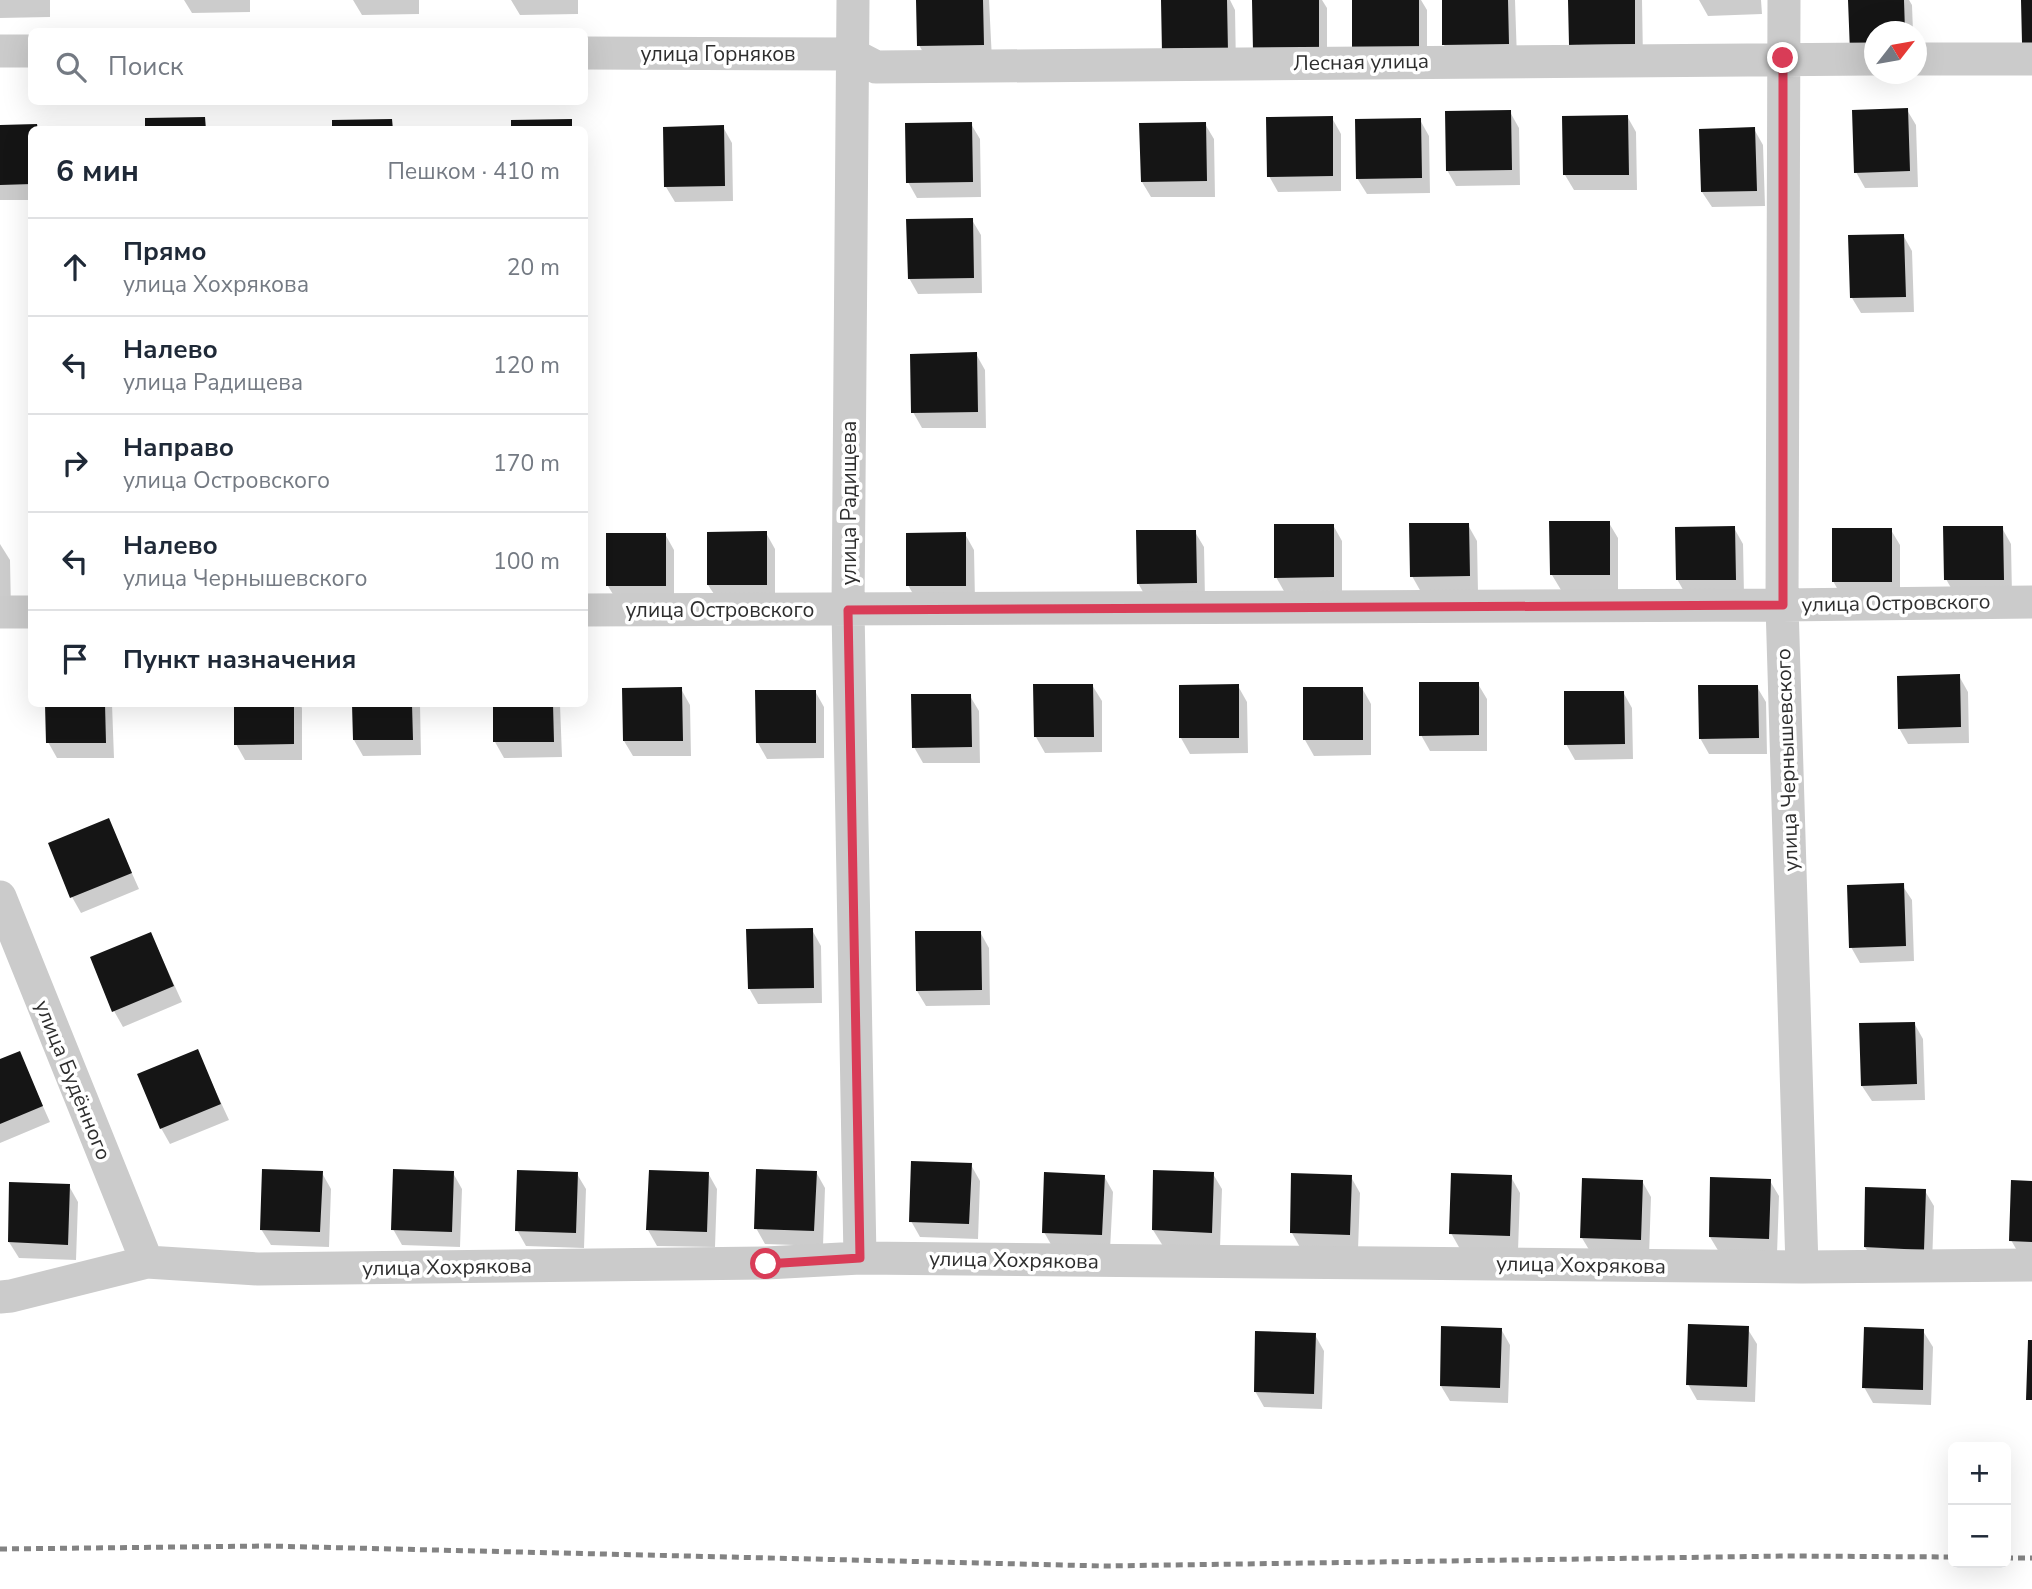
<!DOCTYPE html>
<html lang="ru">
<meta charset="utf-8">
<style>
body{margin:0;font-family:"Nunito Sans",sans-serif;background:#f2f2f3;color:#1f2937}
.controls{position:absolute;right:21px;bottom:21px;display:grid;overflow:hidden;border-radius:10px;box-shadow:0 7px 28px #0002}
.controls button{width:63px;height:63px;display:grid;place-items:center;padding:0;border:0;border-bottom:2px solid #e0e1e3;background:#fff;color:#1f2937;font:35px sans-serif}
.compass{position:absolute;left:1864px;top:21px;width:63px;height:63px;border-radius:50%;background:#fff;box-shadow:0 7px 28px #0002;rotate:59deg}
.stop{position:absolute;width:21px;height:21px;margin:-16px;border:5px solid #d93c57;border-radius:50%;background:#fff}
.stop.end{background:#d93c57;border-color:#fff;box-shadow:0 2px 7px #0008}
.list{margin:0;padding:0;list-style:none}
h2{display:flex;justify-content:space-between;align-items:center;height:91px;margin:0;padding:0 28px;font-size:30px}
h2 small{font-size:23px;font-weight:400;color:#747a83}
.list li{display:grid;grid-template-columns:46px 1fr auto;gap:21px;align-items:center;box-sizing:border-box;height:98px;padding:0 28px;border-top:2px solid #e0e1e3}
.list b{display:block;font-size:26px;white-space:nowrap}
.list p{margin:0;font-size:23px;white-space:nowrap;color:#747a83}
.list em{font-size:23px;font-style:normal;color:#747a83}
.icon{flex:none;width:38px;height:38px;fill:none;stroke:currentColor;stroke-width:2;stroke-linecap:round;stroke-linejoin:round}
.map{position:relative;flex:none;width:2032px;height:1589px;overflow:hidden}
.search{position:absolute;background:#fff;box-shadow:0 7px 28px #0002;left:28px;top:28px;width:560px;height:77px;display:flex;align-items:center;gap:18px;box-sizing:border-box;padding:0 24px;border-radius:10px;color:#747a83;font-size:26px}
.panel{position:absolute;background:#fff;box-shadow:0 7px 28px #0002;left:28px;top:126px;width:560px;height:581px;border-radius:10px}
.map>svg:first-child{display:block}
.shadow{fill:#0003}
.building{fill:#151515}
.lines{fill:none;stroke-linecap:round;stroke-linejoin:round}
.street{stroke:#cbcbcb;stroke-width:33}
.rail{stroke:#838383;stroke-width:5;stroke-dasharray:7 5;stroke-linecap:butt}
.route{stroke:#d93c57;stroke-width:9}
.labels{text-anchor:middle;stroke-width:7;stroke-linejoin:round;paint-order:stroke}
.street-label{font-size:21px;fill:#2e2e2e;stroke:#fff}
</style>
<div class="map">
<svg width="2032" height="1589" viewBox="0 0 2032 1589">
<rect width="100%" height="100%" fill="#fff"/>
<path class="shadow" d="M 0,0 L 50,0 L 50,17 L 0,18 Z
M 184,0 L 250,0 L 250,12 L 192,13 Z
M 353,0 L 419,0 L 419,14 L 362,15 Z
M 511,0 L 578,0 L 578,14 L 520,15 Z
M 918,0 L 989,0 L 992,60 L 928,61 L 919,45 Z
M 1162,0 L 1230,0 L 1235,10 L 1236,67 Z
M 1254,0 L 1322,0 L 1327,8 L 1327,65 Z
M 1354,0 L 1421,0 L 1427,10 L 1427,67 Z
M 1444,0 L 1515,0 L 1517,59 L 1453,60 L 1444,45 Z
M 1570,0 L 1642,0 L 1643,59 L 1580,60 Z
M 1699,0 L 1761,0 L 1762,14 L 1708,16 Z
M 1850,0 L 1909,0 L 1912,5 L 1913,32 L 1874,32 L 1874,67 Z
M 1907,110 L 1916,125 L 1918,187 L 1865,188 L 1856,172 Z
M 1510,112 L 1519,128 L 1520,185 L 1456,186 L 1447,170 Z
M 1627,116 L 1636,132 L 1637,190 L 1574,190 L 1565,175 Z
M 1332,118 L 1341,134 L 1341,191 L 1278,192 L 1269,176 Z
M 1420,120 L 1429,136 L 1430,193 L 1367,194 L 1357,178 Z
M 971,124 L 980,139 L 981,197 L 917,198 L 908,182 Z
M 1205,124 L 1214,139 L 1215,197 L 1151,197 L 1142,182 Z
M 0,126 L 36,126 L 39,130 L 32,130 L 32,200 L 0,200 Z
M 723,127 L 732,143 L 733,201 L 675,202 L 666,187 Z
M 1754,129 L 1763,145 L 1765,206 L 1712,207 L 1702,192 Z
M 972,220 L 981,235 L 982,293 L 918,294 L 909,278 Z
M 1903,235 L 1912,251 L 1914,312 L 1861,313 L 1852,298 Z
M 976,354 L 985,370 L 986,428 L 922,428 L 913,412 Z
M 1609,523 L 1618,538 L 1618,590 L 1561,590 L 1552,575 Z
M 1333,525 L 1342,541 L 1342,593 L 1285,593 L 1276,577 Z
M 1468,525 L 1477,541 L 1478,592 L 1421,592 L 1412,576 Z
M 1734,528 L 1743,544 L 1744,595 L 1686,595 L 1677,579 Z
M 2002,528 L 2011,544 L 2012,595 L 1955,595 L 1946,579 Z
M 1891,530 L 1900,545 L 1900,597 L 1842,597 L 1833,581 Z
M 1195,532 L 1204,547 L 1205,599 L 1147,599 L 1138,583 Z
M 766,533 L 775,549 L 775,600 L 718,600 L 708,585 Z
M 665,534 L 674,550 L 674,601 L 617,601 L 608,586 Z
M 965,534 L 974,550 L 975,601 L 917,601 L 908,585 Z
M 0,544 L 10,560 L 11,611 L 0,611 Z
M 1959,676 L 1968,692 L 1969,743 L 1908,744 L 1899,728 Z
M 1478,684 L 1487,699 L 1487,751 L 1430,751 L 1421,735 Z
M 1092,685 L 1102,701 L 1102,752 L 1045,753 L 1036,737 L 1035,686 Z
M 1238,686 L 1247,702 L 1248,753 L 1190,754 L 1181,738 Z
M 1757,687 L 1766,702 L 1767,754 L 1709,754 L 1700,738 Z
M 1362,688 L 1371,704 L 1371,755 L 1314,756 L 1305,740 Z
M 681,689 L 690,705 L 691,756 L 633,756 L 624,741 Z
M 815,691 L 824,707 L 824,758 L 767,759 L 758,743 Z
M 1623,692 L 1632,708 L 1633,759 L 1575,760 L 1566,744 Z
M 970,696 L 979,711 L 980,763 L 923,763 L 914,747 Z
M 47,704 L 112,704 L 114,758 L 57,758 L 48,742 Z
M 236,704 L 300,704 L 302,708 L 302,760 L 245,760 L 236,744 Z
M 354,704 L 420,704 L 421,755 L 363,756 L 354,740 Z
M 495,704 L 560,704 L 562,757 L 504,758 L 495,742 Z
M 108,820 L 139,889 L 81,913 L 72,897 L 50,844 Z
M 1902,885 L 1912,900 L 1914,961 L 1860,963 L 1851,947 Z
M 812,930 L 821,946 L 822,1003 L 758,1004 L 749,988 Z
M 980,932 L 989,948 L 990,1005 L 926,1006 L 917,991 Z
M 151,934 L 182,1002 L 123,1027 L 114,1011 L 92,958 Z
M 1914,1023 L 1923,1039 L 1925,1100 L 1872,1101 L 1862,1086 Z
M 197,1051 L 229,1120 L 170,1144 L 161,1128 Z
M 19,1053 L 50,1122 L 0,1143 L 0,1061 Z
M 971,1165 L 980,1181 L 978,1239 L 920,1237 L 911,1221 Z
M 816,1172 L 825,1188 L 823,1246 L 765,1244 L 756,1228 Z
M 322,1173 L 331,1189 L 329,1247 L 271,1245 L 261,1229 Z
M 453,1173 L 462,1189 L 460,1247 L 402,1245 L 393,1229 Z
M 708,1173 L 717,1189 L 715,1247 L 657,1246 L 648,1230 Z
M 577,1174 L 586,1189 L 584,1248 L 526,1246 L 517,1230 Z
M 1213,1174 L 1222,1189 L 1220,1248 L 1163,1246 L 1153,1230 Z
M 1104,1176 L 1113,1192 L 1110,1250 L 1053,1248 L 1044,1232 Z
M 1351,1177 L 1360,1193 L 1358,1250 L 1301,1249 L 1292,1233 Z
M 1511,1177 L 1520,1193 L 1518,1251 L 1460,1249 L 1451,1233 Z
M 1642,1181 L 1651,1197 L 1649,1256 L 1591,1253 L 1582,1238 Z
M 1770,1181 L 1779,1196 L 1777,1254 L 1719,1252 L 1710,1237 Z
M 2032,1183 L 2032,1256 L 2020,1256 L 2011,1240 Z
M 69,1186 L 78,1202 L 76,1260 L 19,1258 L 9,1242 Z
M 1925,1191 L 1934,1206 L 1932,1265 L 1875,1262 L 1865,1247 Z
M 1747,1328 L 1757,1344 L 1755,1402 L 1697,1400 L 1688,1384 Z
M 1501,1329 L 1510,1345 L 1508,1403 L 1450,1401 L 1441,1386 Z
M 1923,1331 L 1933,1347 L 1931,1405 L 1873,1403 L 1864,1387 Z
M 1315,1335 L 1324,1351 L 1322,1409 L 1264,1407 L 1255,1391 Z"/>
<path class="building" d="M 916,0 L 983,0 L 984,45 L 917,46 Z
M 1161,0 L 1227,0 L 1228,52 L 1162,53 Z
M 1252,0 L 1319,0 L 1319,50 L 1253,51 Z
M 1352,0 L 1419,0 L 1419,52 L 1352,53 Z
M 1442,0 L 1508,0 L 1509,44 L 1442,45 Z
M 1568,0 L 1635,0 L 1635,44 L 1569,45 Z
M 1848,0 L 1904,0 L 1905,32 L 1874,32 L 1874,51 L 1850,52 Z
M 2021,0 L 2032,0 L 2032,43 L 2022,43 Z
M 1908,108 L 1910,171 L 1854,173 L 1852,110 Z
M 1511,110 L 1512,170 L 1446,171 L 1445,111 Z
M 1628,115 L 1629,175 L 1563,175 L 1562,116 Z
M 1333,116 L 1333,176 L 1267,177 L 1266,117 Z
M 205,117 L 206,130 L 145,130 L 145,118 Z
M 1421,118 L 1422,178 L 1356,179 L 1355,119 Z
M 392,119 L 393,130 L 332,130 L 332,120 Z
M 572,119 L 572,130 L 511,130 L 511,120 Z
M 972,122 L 973,182 L 906,183 L 905,123 Z
M 1206,122 L 1207,181 L 1141,182 L 1139,123 Z
M 37,124 L 38,130 L 32,130 L 32,184 L 0,185 L 0,125 Z
M 724,125 L 725,186 L 664,187 L 663,127 Z
M 1755,127 L 1757,191 L 1701,192 L 1699,129 Z
M 973,218 L 974,278 L 908,279 L 906,219 Z
M 1904,234 L 1906,297 L 1850,298 L 1848,235 Z
M 977,352 L 978,412 L 911,413 L 910,354 Z
M 1549,521 L 1610,521 L 1610,575 L 1550,575 Z
M 1409,523 L 1469,523 L 1470,576 L 1410,577 Z
M 1274,524 L 1334,524 L 1334,577 L 1274,578 Z
M 1735,526 L 1736,580 L 1676,580 L 1675,527 Z
M 1943,526 L 2003,526 L 2004,580 L 1944,580 Z
M 1832,528 L 1892,528 L 1892,582 L 1832,582 Z
M 1136,530 L 1196,530 L 1197,583 L 1137,584 Z
M 767,531 L 767,585 L 707,585 L 707,532 Z
M 966,532 L 966,586 L 906,586 L 906,533 Z
M 606,533 L 666,533 L 666,586 L 606,586 Z
M 1960,674 L 1961,727 L 1898,729 L 1897,676 Z
M 1419,682 L 1479,682 L 1479,735 L 1419,736 Z
M 1033,684 L 1093,684 L 1094,737 L 1034,737 Z
M 1239,684 L 1239,738 L 1179,738 L 1179,685 Z
M 1698,685 L 1758,685 L 1759,738 L 1699,739 Z
M 682,687 L 683,741 L 623,741 L 622,688 Z
M 1303,687 L 1363,687 L 1363,740 L 1303,740 Z
M 755,690 L 816,690 L 816,743 L 756,743 Z
M 1564,691 L 1624,691 L 1625,744 L 1564,745 Z
M 911,694 L 971,694 L 972,747 L 912,748 Z
M 45,704 L 105,704 L 106,743 L 46,743 Z
M 234,704 L 294,704 L 294,744 L 234,745 Z
M 352,704 L 412,704 L 413,740 L 353,740 Z
M 493,704 L 553,704 L 554,742 L 493,742 Z
M 109,818 L 132,873 L 70,898 L 48,843 Z
M 1904,883 L 1906,946 L 1849,948 L 1847,885 Z
M 813,928 L 814,988 L 748,989 L 746,929 Z
M 915,931 L 981,931 L 982,990 L 916,991 Z
M 151,932 L 174,986 L 112,1012 L 90,957 Z
M 1915,1022 L 1917,1084 L 1861,1086 L 1859,1023 Z
M 198,1049 L 221,1104 L 160,1129 L 137,1074 Z
M 20,1051 L 43,1106 L 0,1124 L 0,1059 Z
M 911,1161 L 972,1163 L 969,1224 L 909,1222 Z
M 262,1169 L 323,1171 L 320,1232 L 260,1230 Z
M 393,1169 L 454,1171 L 452,1232 L 391,1230 Z
M 756,1169 L 817,1171 L 814,1231 L 754,1229 Z
M 517,1170 L 578,1172 L 576,1233 L 515,1231 Z
M 649,1170 L 709,1172 L 707,1232 L 646,1230 Z
M 1153,1170 L 1214,1172 L 1212,1233 L 1152,1230 Z
M 1044,1172 L 1105,1175 L 1102,1235 L 1042,1233 Z
M 1291,1173 L 1352,1175 L 1350,1235 L 1290,1233 Z
M 1451,1173 L 1512,1175 L 1510,1236 L 1449,1234 Z
M 1710,1177 L 1771,1179 L 1769,1239 L 1709,1237 Z
M 1582,1178 L 1643,1180 L 1641,1240 L 1580,1238 Z
M 2011,1180 L 2032,1181 L 2032,1242 L 2009,1241 Z
M 9,1182 L 70,1184 L 68,1245 L 8,1242 Z
M 1865,1187 L 1926,1189 L 1924,1250 L 1864,1247 Z
M 1688,1324 L 1749,1326 L 1747,1387 L 1686,1385 Z
M 1441,1326 L 1502,1328 L 1500,1388 L 1440,1386 Z
M 1864,1327 L 1924,1329 L 1923,1390 L 1862,1388 Z
M 1255,1331 L 1316,1333 L 1314,1394 L 1254,1392 Z
M 2028,1340 L 2032,1340 L 2032,1400 L 2026,1400 Z"/>
<g class="lines">
<path class="street" d="M 853,0 L 848,609 L 860,1258
M 1784,0 L 1782,605 L 1802,1267
M 0,51 L 32,51
M 584,53 L 851,54 L 876,67 L 1874,59
M 1916,59 L 2032,59
M 584,610 L 1782,605 L 2032,602
M 0,612 L 32,612
M 0,897 L 147,1262
M 0,1297 L 11,1296 L 147,1262 L 258,1269 L 766,1263 L 860,1258 L 1802,1267 L 2032,1265"/>
<path class="rail" d="M 0,1549 L 268,1546 L 1104,1566 L 1786,1556 L 1953,1557
M 2006,1558 L 2032,1558"/>
</g>
<g class="lines">
<path class="route" d="M 766,1264 L 860,1258 L 848,610 L 1783,605 L 1783,58"/>
</g>
<g class="labels">
<g class="street-label">
<text x="718" y="61">улица Горняков</text>
<text transform="translate(1361 62) rotate(-1)" y="7">Лесная улица</text>
<text transform="translate(849 503) rotate(-90)" y="7">улица Радищева</text>
<text transform="translate(1896 603) rotate(-1)" y="7">улица Островского</text>
<text x="720" y="617">улица Островского</text>
<text transform="translate(1787 760) rotate(-92)" y="7">улица Чернышевского</text>
<text transform="translate(73 1080) rotate(68)" y="7">улица Будённого</text>
<text transform="translate(1014 1260) rotate(1)" y="7">улица Хохрякова</text>
<text transform="translate(1581 1265) rotate(1)" y="7">улица Хохрякова</text>
<text transform="translate(447 1267) rotate(-1)" y="7">улица Хохрякова</text>
</g>
</g>
</svg>
<div class="controls">
<button>+</button>
<button>−</button>
</div>
<svg class="compass" viewBox="-18 -18 36 36"><path d="M0-13l5 13h-10z" fill="#e53935"/><path d="M0 13l5-13h-10z" fill="#747a83"/></svg>
<div class="stop" style="left:766px;top:1264px"></div>
<div class="stop end" style="left:1783px;top:58px"></div>
<div class="search"><svg class="icon" aria-label="search" viewBox="0 0 24 24"><circle cx="10" cy="10" r="6"/><path d="M15 15l6 6"/></svg>Поиск</div>
<section class="panel">
<h2>6 мин<small>Пешком · 410 m</small></h2>
<ul class="list">
<li><svg class="icon" aria-label="ahead" viewBox="0 0 24 24"><path d="M12 20V5M6 11l6-6 6 6"/></svg><div><b>Прямо</b><p>улица Хохрякова</p></div><em>20 m</em></li>
<li><svg class="icon" aria-label="left" viewBox="0 0 24 24"><path d="M17 20v-9H6M10 6l-5 5 5 5"/></svg><div><b>Налево</b><p>улица Радищева</p></div><em>120 m</em></li>
<li><svg class="icon" aria-label="right" viewBox="0 0 24 24"><path d="M7 20v-9h11M14 6l5 5-5 5"/></svg><div><b>Направо</b><p>улица Островского</p></div><em>170 m</em></li>
<li><svg class="icon" aria-label="left" viewBox="0 0 24 24"><path d="M17 20v-9H6M10 6l-5 5 5 5"/></svg><div><b>Налево</b><p>улица Чернышевского</p></div><em>100 m</em></li>
<li><svg class="icon" aria-label="arrive" viewBox="0 0 24 24"><path d="M6 21V4h12l-3 4 3 4H6"/></svg><div><b>Пункт назначения</b></div></li>
</ul>
</section>
</div>
